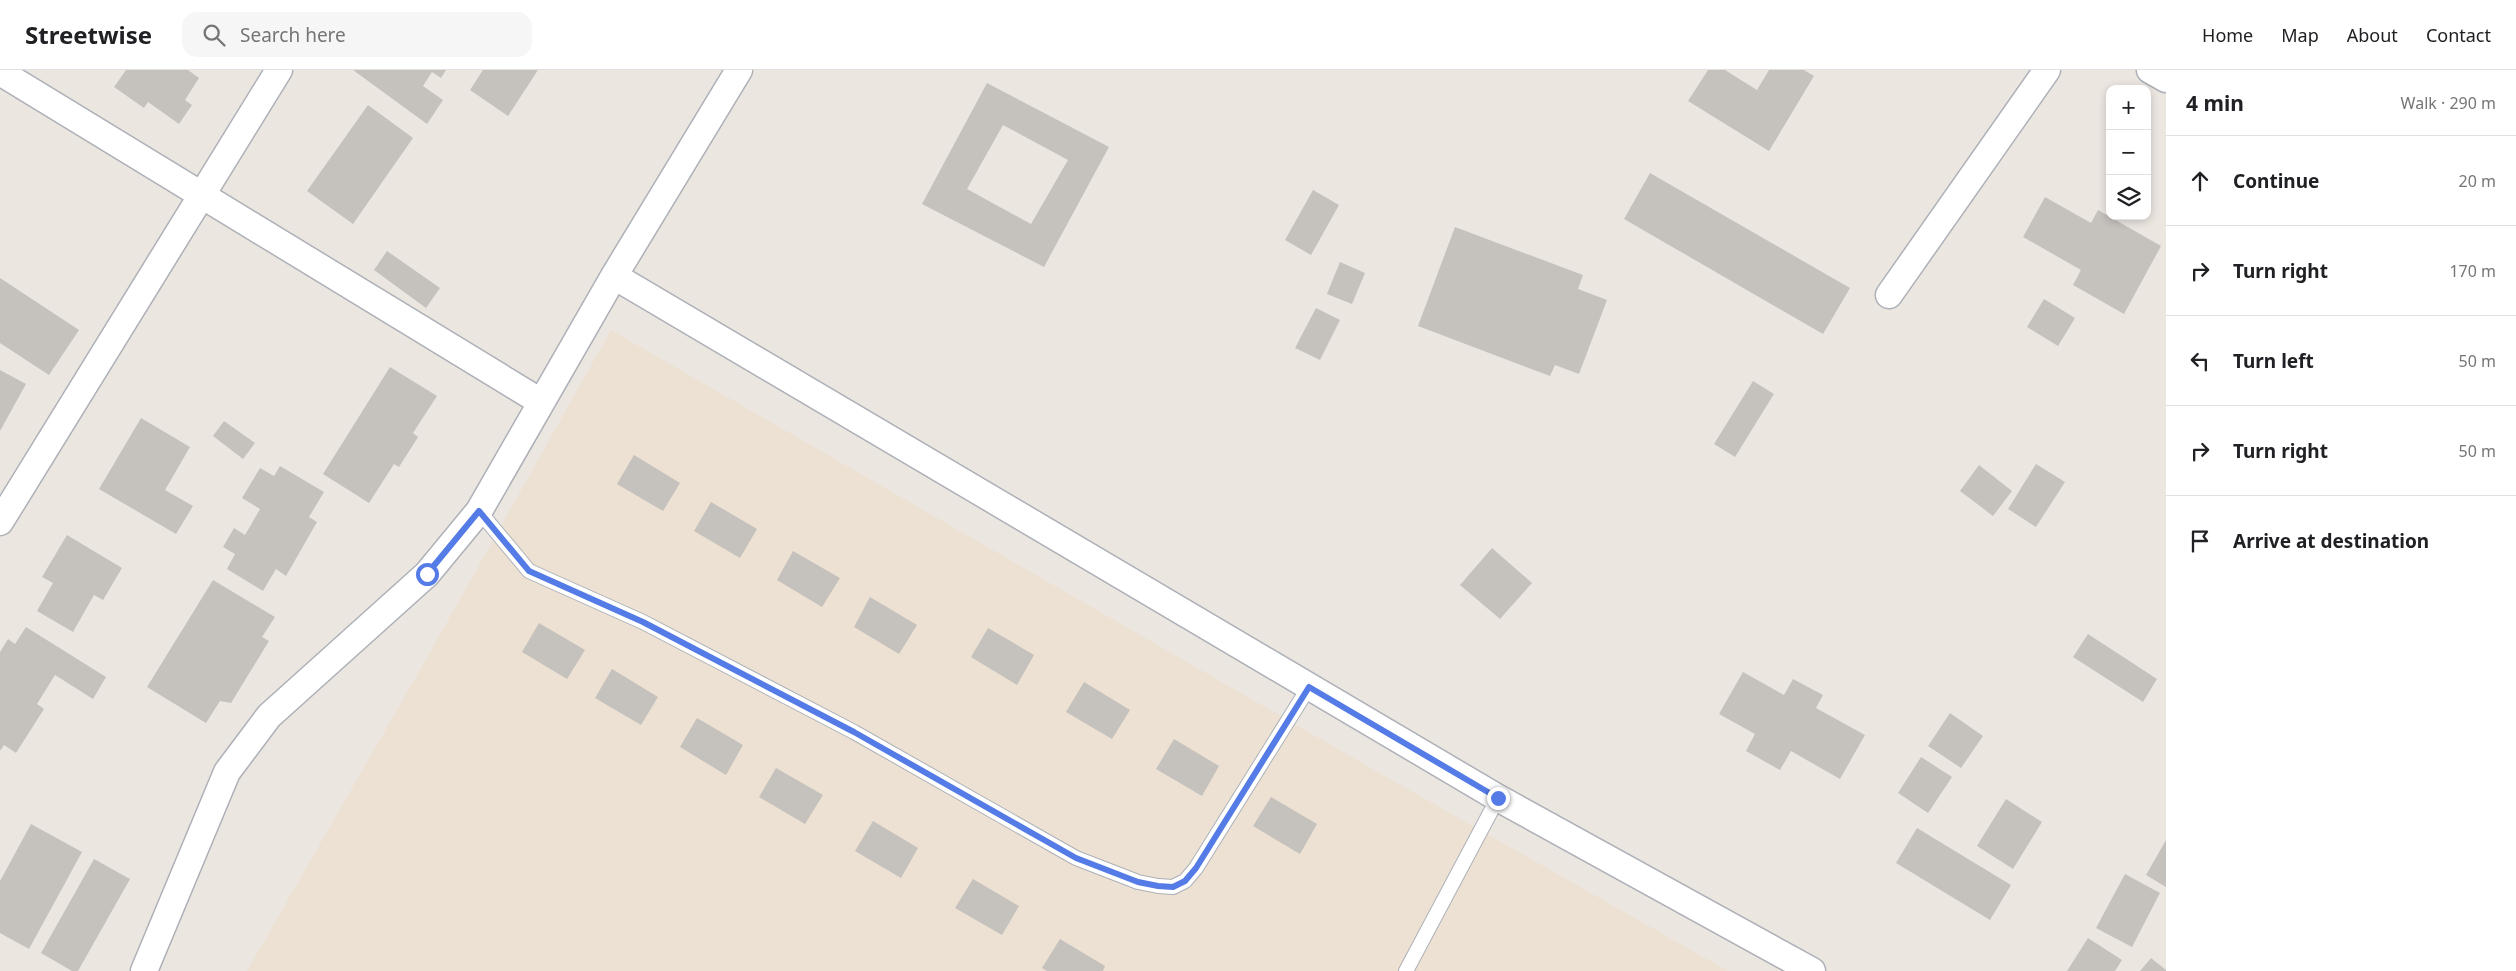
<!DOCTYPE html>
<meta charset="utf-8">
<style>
body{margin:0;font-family:"Noto Sans",sans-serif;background:#f6f6f6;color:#202124}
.controls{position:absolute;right:15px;top:15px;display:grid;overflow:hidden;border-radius:10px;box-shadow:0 2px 8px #0003}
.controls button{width:45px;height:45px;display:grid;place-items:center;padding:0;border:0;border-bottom:1px solid #e0e0e0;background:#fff;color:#202124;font:25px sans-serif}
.stop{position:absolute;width:15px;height:15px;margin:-11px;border:4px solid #547be6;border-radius:50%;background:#fff}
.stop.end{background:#547be6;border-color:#fff;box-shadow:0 1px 5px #0008}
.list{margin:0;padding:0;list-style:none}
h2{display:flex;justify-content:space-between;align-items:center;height:65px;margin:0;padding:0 20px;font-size:21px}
h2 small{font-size:16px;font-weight:400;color:#757577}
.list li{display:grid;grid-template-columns:32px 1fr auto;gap:15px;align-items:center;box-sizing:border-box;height:90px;padding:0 20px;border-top:1px solid #e0e0e0}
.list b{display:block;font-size:19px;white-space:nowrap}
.list em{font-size:16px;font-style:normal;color:#757577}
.icon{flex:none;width:28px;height:28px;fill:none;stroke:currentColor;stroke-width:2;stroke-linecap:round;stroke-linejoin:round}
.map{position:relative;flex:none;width:2166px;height:901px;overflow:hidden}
header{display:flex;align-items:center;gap:30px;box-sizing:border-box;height:70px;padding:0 25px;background:#fff;border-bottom:1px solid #e0e0e0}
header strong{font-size:24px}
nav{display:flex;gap:28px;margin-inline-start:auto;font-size:18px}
.search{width:350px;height:45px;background:#f6f6f6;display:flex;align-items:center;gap:12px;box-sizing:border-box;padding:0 18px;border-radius:15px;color:#757577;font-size:19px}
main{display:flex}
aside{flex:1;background:#fff}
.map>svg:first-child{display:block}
.education{fill:#ece1d2}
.building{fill:#c5c1bc;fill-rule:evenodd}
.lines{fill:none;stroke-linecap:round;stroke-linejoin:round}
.lane-casing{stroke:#adb0b7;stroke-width:16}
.street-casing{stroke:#adb0b7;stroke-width:29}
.lane{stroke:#fff;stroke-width:14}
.street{stroke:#fff;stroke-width:26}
.route{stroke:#547be6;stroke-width:6}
</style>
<header>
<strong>Streetwise</strong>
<div class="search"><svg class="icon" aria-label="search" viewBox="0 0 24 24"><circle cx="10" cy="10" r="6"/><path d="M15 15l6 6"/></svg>Search here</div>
<nav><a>Home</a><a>Map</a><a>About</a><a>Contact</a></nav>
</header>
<main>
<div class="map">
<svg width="2166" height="901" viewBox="0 0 2166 901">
<rect width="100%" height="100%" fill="#ece6e1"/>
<path class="education" d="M 611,260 L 1383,705 L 1728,901 L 247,901 L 428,586 Z"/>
<path class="building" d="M 126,0 L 188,0 L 199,8 L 185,30 L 192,35 L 179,54 L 148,32 L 144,38 L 114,17 Z
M 353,0 L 446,0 L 441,8 L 432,2 L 423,16 L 443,30 L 427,54 Z
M 483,0 L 538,0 L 508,46 L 470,20 Z
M 1708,0 L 1725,0 L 1757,20 L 1769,0 L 1804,0 L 1814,6 L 1769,81 L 1688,31 Z
M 987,13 L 1109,77 L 1044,197 L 922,134 ZM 1003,55 L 1068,90 L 1031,154 L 967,119 Z
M 368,35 L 413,68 L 353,154 L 307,121 Z
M 1650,103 L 1850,218 L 1823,264 L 1624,149 Z
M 1313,120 L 1339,135 L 1311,185 L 1285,170 Z
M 2045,127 L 2091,153 L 2098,140 L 2161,176 L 2124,244 L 2073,215 L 2081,200 L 2023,167 Z
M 1455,157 L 1583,205 L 1578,219 L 1607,230 L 1579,304 L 1555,295 L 1550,306 L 1418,256 Z
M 387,181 L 440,218 L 426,238 L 374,200 Z
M 1340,192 L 1365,203 L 1352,234 L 1327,224 Z
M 0,208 L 79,260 L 49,305 L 0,273 Z
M 2044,229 L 2075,248 L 2058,276 L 2027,257 Z
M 1316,238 L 1340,250 L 1320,290 L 1295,278 Z
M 390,297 L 437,326 L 413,363 L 418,367 L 399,397 L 394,394 L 369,433 L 323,404 Z
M 0,300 L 26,314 L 0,361 Z
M 1753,311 L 1774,324 L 1735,387 L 1714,374 Z
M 141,348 L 190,377 L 165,420 L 193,436 L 176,464 L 99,419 Z
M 224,351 L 255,373 L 243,389 L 213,366 Z
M 634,385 L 680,413 L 663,441 L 617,414 Z
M 2036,394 L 2065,412 L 2036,457 L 2008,439 Z
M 1979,395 L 2012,421 L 1993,446 L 1960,421 Z
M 280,396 L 324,422 L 309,447 L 317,452 L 286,506 L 276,499 L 263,521 L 227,499 L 235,484 L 223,477 L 234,458 L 245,465 L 260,439 L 242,428 L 260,398 L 274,406 Z
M 711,432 L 757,459 L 740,488 L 694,461 Z
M 67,465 L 122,498 L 103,530 L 94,525 L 73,562 L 37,541 L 53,513 L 42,507 Z
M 1492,478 L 1532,513 L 1500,549 L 1460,515 Z
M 793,481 L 840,508 L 822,537 L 777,510 Z
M 213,510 L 275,547 L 262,567 L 269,571 L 231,633 L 220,631 L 206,653 L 147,617 Z
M 870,527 L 917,555 L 899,584 L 854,557 Z
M 539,553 L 585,580 L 567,609 L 522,582 Z
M 26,557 L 106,607 L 93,629 L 55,605 L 37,634 L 44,639 L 16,683 L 4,675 L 0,681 L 0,582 L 8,569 L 15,574 Z
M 988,558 L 1034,585 L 1017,615 L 971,587 Z
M 2088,564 L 2157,609 L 2143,632 L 2073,587 Z
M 612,599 L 658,627 L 641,655 L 595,628 Z
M 1743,602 L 1784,625 L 1793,609 L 1823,625 L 1816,638 L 1865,665 L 1840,709 L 1791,681 L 1780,700 L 1746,681 L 1755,664 L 1719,644 Z
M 1084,612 L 1130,640 L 1112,669 L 1066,642 Z
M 1950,643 L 1983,666 L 1961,698 L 1928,676 Z
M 697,648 L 743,675 L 726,705 L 680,677 Z
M 1174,669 L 1219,696 L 1202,726 L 1156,699 Z
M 1921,687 L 1952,707 L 1928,743 L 1898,723 Z
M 776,698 L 823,725 L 805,754 L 759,727 Z
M 1271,727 L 1317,754 L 1300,784 L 1253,756 Z
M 2006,729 L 2042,752 L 2013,799 L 1977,776 Z
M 873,751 L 918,778 L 901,808 L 855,781 Z
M 31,754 L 82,782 L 29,879 L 0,863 L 0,811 Z
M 1917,758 L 2011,815 L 1990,850 L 1896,793 Z
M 2166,770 L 2166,817 L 2146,805 Z
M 94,789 L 130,809 L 78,901 L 72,901 L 41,883 Z
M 2125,804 L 2160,823 L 2132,877 L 2096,858 Z
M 973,809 L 1019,836 L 1002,865 L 955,838 Z
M 2088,868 L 2122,890 L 2115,901 L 2067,901 Z
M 1060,869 L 1105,896 L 1103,901 L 1047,901 L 1042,898 Z
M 2151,888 L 2166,900 L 2166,901 L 2140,901 Z"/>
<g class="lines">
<g class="lane-casing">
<path id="lane" d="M 479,441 L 529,501 L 643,552 L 854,662 L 1076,788 L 1138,812 L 1158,816 L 1173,817 L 1185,811 L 1196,798 L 1309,617
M 1406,901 L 1498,728"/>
</g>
<g class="street-casing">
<path id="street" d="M 2150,0 L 2166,9
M 0,2 L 541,332
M 614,206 L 1498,728 L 1812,901
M 1889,225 L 2047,0
M 0,452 L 279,0
M 144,901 L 227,702 L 269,646 L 427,504 L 479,441 L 614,206 L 739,0"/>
</g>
<use href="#lane" class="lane"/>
<use href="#street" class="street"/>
</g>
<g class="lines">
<path class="route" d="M 427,504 L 479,441 L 529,501 L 643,552 L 854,662 L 1076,788 L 1138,812 L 1158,816 L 1173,817 L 1185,811 L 1196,798 L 1309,617 L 1498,728"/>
</g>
</svg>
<div class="controls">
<button>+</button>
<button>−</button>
<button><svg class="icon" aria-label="layers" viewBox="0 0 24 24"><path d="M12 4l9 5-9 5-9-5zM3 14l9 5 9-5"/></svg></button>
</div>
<div class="stop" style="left:427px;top:504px"></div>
<div class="stop end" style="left:1498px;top:728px"></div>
</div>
<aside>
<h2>4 min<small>Walk · 290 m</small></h2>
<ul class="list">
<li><svg class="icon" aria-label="ahead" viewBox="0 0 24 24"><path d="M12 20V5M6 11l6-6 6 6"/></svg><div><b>Continue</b></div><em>20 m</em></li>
<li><svg class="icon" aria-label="right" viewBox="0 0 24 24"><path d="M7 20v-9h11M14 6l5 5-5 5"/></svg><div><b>Turn right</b></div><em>170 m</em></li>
<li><svg class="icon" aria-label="left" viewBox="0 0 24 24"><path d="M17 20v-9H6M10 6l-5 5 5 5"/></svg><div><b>Turn left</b></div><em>50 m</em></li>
<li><svg class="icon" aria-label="right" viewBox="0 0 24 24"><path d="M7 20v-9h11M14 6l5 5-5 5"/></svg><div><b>Turn right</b></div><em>50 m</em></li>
<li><svg class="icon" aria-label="arrive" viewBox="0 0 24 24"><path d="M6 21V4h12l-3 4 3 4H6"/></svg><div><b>Arrive at destination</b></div></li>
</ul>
</aside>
</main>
